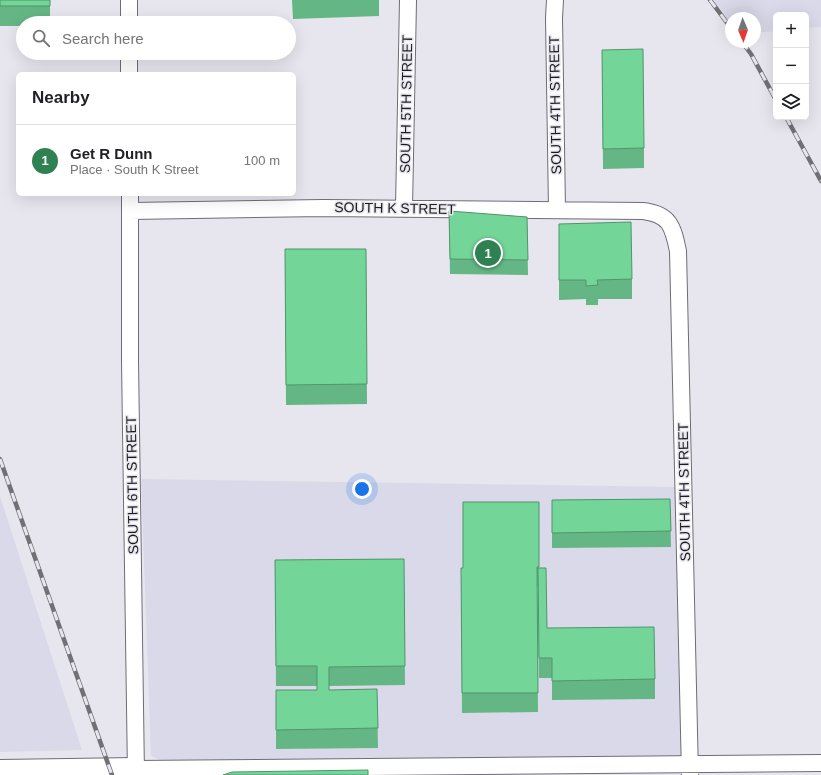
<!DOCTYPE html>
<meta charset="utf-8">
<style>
body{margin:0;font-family:Helvetica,sans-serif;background:#f2f2f2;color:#202124}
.controls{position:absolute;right:12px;top:12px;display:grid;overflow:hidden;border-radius:6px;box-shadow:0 4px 16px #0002}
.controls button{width:36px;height:36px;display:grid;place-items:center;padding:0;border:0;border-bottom:1px solid #e0e0e0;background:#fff;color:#202124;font:20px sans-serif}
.compass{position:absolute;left:725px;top:12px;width:36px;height:36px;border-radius:50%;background:#fff;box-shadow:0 4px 16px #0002;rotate:178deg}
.you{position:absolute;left:362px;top:489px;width:14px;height:14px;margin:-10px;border:3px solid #fff;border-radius:50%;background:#1a73e8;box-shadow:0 0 0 6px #1a73e833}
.badge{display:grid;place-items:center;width:26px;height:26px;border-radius:50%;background:#2f8152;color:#fff;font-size:13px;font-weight:700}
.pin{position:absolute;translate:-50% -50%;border:2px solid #fff;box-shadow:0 1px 4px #0006}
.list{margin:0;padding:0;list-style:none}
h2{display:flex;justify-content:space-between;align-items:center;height:52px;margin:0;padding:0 16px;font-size:17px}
h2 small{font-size:13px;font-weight:400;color:#757577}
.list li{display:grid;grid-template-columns:26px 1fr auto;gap:12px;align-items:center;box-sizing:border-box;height:72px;padding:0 16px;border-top:1px solid #e0e0e0}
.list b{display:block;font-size:15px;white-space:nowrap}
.list p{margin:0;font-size:13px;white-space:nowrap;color:#757577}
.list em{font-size:13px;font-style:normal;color:#757577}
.icon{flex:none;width:22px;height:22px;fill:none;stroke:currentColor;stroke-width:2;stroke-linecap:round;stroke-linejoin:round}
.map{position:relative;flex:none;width:821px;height:775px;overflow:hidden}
.search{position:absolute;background:#fff;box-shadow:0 4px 16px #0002;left:16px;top:16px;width:280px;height:44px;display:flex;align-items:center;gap:10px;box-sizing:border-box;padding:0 14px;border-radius:22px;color:#757577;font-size:15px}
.panel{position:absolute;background:#fff;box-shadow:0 4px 16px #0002;left:16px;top:72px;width:280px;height:124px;border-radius:6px}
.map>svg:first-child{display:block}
.built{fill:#dad9e9}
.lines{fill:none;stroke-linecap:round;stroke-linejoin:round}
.street-casing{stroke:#6e6d75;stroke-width:18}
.secondary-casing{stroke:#6e6d75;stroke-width:24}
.street{stroke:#fff;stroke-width:16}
.secondary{stroke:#fff;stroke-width:22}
.rail-casing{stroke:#707075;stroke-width:4.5}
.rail{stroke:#e7e6ef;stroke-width:3;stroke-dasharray:9;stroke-linecap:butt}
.wall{fill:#64b784}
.building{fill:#74d599;stroke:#51956b}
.labels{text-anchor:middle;stroke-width:3;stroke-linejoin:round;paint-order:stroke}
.street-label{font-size:14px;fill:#1c1c1f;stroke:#e7e6ef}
</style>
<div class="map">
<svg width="821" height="775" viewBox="0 0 821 775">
<rect width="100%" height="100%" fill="#e7e6ef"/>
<path class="built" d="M 713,0 L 821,0 L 821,27 L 806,28 L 806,15 L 776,15 L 776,31 L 755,33 L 755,18 L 731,18 L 731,24 Z
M 141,479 L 680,487 L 683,757 L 165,762 L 151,756 Z
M 0,496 L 82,750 L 0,752 Z"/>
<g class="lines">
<g class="street-casing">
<path id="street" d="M 129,0 L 129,23
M 555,0 L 554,18 L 557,210
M 129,53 L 129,74
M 130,194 L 130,361 L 136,775
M 404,208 L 408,0
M 130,211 L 323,208 L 643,211 C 670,214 673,227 678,251 L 690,775
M 136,769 L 821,763"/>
</g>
<g class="secondary-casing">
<path id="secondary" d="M 0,771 L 136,769"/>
</g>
<use href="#street" class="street"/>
<use href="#secondary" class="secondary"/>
<g class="rail-casing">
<path id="rail" d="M 710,0 L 731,28
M 742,42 L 751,54 L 776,100
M 786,117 L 821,181
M 0,459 L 112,775"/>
</g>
<use href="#rail" class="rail"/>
</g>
<path class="wall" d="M 0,0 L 50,0 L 50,23 L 23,23 L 23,26 L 0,26 Z
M 292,0 L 379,0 L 379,16 L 293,19 Z
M 602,50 L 644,148 L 644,168 L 603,169 Z
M 449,211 L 527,217 L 528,275 L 450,274 Z
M 559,243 L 632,279 L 632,299 L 598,299 L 598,305 L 586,305 L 586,299 L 559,300 Z
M 285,249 L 366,249 L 367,404 L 286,405 Z
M 670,499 L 671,547 L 552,548 L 552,500 Z
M 539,502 L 539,568 L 547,628 L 655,679 L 655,699 L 552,700 L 552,678 L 539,678 L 538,587 L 537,587 L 538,712 L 462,713 L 461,568 L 463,568 Z
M 404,559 L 405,685 L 329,686 L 329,690 L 377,689 L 378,748 L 276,749 L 276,690 L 317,690 L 317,686 L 276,686 L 275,560 Z"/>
<path class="building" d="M 0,0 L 50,0 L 50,6 L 0,6 Z
M 643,49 L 644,148 L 603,149 L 602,50 Z
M 449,211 L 527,217 L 528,260 L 450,259 Z
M 631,222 L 632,279 L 597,280 L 598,285 L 586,286 L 586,280 L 559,280 L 559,224 Z
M 285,249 L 366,249 L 367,384 L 286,385 Z
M 670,499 L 671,531 L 552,533 L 552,500 Z
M 463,502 L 539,502 L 539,567 L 537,567 L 538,693 L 462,693 L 461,568 L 463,568 Z
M 404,559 L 405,666 L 329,667 L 329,690 L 377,689 L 378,728 L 276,730 L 276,690 L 317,690 L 317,666 L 276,666 L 275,560 Z
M 538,568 L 546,568 L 547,628 L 654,627 L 655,679 L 552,681 L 552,658 L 539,658 Z
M 368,770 L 368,775 L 223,775 L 232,772 Z"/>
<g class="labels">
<g class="street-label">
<text transform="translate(406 104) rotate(-89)" y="5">SOUTH 5TH STREET</text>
<text transform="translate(555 105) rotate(-91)" y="5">SOUTH 4TH STREET</text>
<text transform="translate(395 208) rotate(1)" y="5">SOUTH K STREET</text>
<text transform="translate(132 485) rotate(-91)" y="5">SOUTH 6TH STREET</text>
<text transform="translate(684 492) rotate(-91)" y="5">SOUTH 4TH STREET</text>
</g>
</g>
</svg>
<div class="controls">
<button>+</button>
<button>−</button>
<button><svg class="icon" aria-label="layers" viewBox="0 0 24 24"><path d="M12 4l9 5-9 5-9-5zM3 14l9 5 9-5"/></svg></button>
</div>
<svg class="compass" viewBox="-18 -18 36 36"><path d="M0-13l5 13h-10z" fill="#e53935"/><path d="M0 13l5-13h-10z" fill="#757577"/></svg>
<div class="you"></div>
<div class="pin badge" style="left:488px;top:253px">1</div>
<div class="search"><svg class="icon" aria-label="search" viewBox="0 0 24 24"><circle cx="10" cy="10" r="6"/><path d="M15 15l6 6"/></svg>Search here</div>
<section class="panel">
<h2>Nearby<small></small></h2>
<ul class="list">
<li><span class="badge">1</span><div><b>Get R Dunn</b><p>Place · South K Street</p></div><em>100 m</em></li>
</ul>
</section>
</div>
